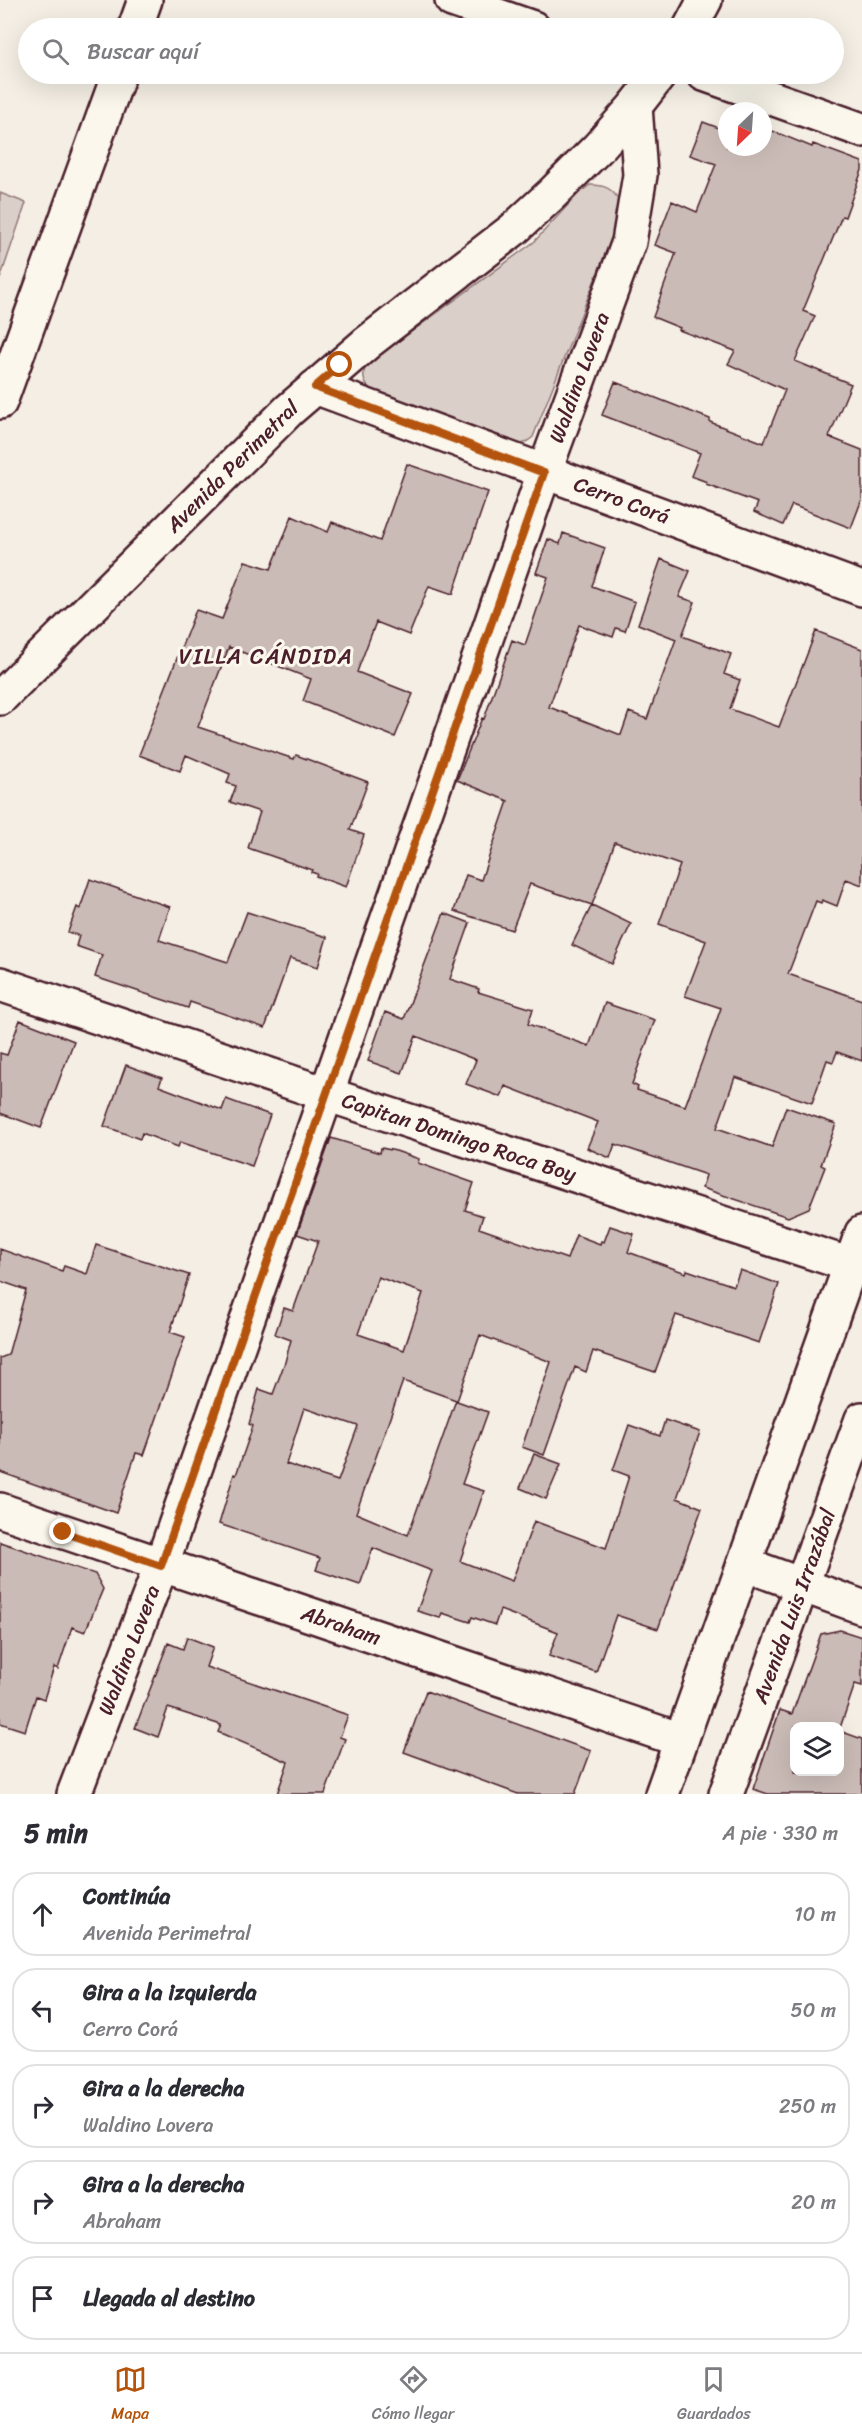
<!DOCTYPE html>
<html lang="es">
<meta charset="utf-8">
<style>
body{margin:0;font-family:Sriracha,sans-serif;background:#f2f2f3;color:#2b2b33}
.controls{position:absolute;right:18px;bottom:18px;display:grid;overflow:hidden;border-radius:12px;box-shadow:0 6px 24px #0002}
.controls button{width:54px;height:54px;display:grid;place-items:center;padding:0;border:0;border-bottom:2px solid #e1e1e2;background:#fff;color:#2b2b33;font:30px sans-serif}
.compass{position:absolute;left:718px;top:102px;width:54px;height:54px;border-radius:50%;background:#fff;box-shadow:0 6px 24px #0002;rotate:205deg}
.stop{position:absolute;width:18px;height:18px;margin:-14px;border:4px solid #b45309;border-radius:50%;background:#fff}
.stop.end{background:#b45309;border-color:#fff;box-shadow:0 2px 6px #0008}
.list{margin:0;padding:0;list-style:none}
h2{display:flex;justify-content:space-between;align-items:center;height:78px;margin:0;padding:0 24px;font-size:26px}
h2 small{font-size:20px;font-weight:400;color:#7c7c81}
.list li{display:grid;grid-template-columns:39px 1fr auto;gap:18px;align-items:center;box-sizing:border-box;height:84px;margin:0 12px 12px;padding:0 12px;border:2px solid #e1e1e2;border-radius:24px}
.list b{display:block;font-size:22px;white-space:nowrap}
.list p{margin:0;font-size:20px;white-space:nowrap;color:#7c7c81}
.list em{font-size:20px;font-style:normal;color:#7c7c81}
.icon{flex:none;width:33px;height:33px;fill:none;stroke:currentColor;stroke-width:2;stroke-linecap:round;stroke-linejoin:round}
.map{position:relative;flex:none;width:862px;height:1794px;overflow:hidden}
.search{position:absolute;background:#fff;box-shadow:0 6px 24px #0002;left:18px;right:18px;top:18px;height:66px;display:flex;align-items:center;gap:15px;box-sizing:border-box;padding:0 21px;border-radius:33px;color:#7c7c81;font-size:22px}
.sheet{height:558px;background:#fff}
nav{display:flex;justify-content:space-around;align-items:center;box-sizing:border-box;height:84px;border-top:2px solid #e1e1e2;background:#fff;font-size:16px;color:#7c7c81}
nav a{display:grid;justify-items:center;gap:3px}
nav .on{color:#b45309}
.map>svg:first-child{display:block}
.green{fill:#dbd0c9;stroke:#92787a;stroke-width:1.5}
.building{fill:#cabbb6;stroke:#4a1f2b;stroke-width:1.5;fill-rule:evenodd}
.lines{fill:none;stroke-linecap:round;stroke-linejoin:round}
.minor-casing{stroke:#4a1f2b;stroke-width:38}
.tertiary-casing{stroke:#4a1f2b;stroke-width:38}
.primary-casing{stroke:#4a1f2b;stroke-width:38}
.trunk-casing{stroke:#4a1f2b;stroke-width:38}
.minor{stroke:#fbf7ec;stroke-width:33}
.tertiary{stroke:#fbf7ec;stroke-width:33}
.primary{stroke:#fbf7ec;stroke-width:33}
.trunk{stroke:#fbf7ec;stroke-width:33}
.route{stroke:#b45309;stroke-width:8}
.labels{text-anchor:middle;stroke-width:6;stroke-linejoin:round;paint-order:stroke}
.street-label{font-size:21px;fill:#4a1f2b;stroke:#fbf7ec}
.neighbourhood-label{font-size:22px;letter-spacing:1.5px;fill:#4a1f2b;stroke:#fbf7ec}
</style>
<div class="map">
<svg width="862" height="1794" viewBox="0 0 862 1794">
<rect width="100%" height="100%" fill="#f4eee4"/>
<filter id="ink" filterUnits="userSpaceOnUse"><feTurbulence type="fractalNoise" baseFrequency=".0167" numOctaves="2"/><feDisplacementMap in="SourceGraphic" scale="12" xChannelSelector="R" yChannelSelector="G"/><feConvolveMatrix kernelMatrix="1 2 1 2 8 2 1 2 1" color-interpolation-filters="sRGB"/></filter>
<g filter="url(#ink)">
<path class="green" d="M 590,185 C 609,184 620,194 621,213 L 533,437 C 523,446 516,446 504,442 L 371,390 C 363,382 362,376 366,365 L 534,242 L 579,193 Z
M 0,193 L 26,203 L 0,279 Z"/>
<path class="building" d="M 703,122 L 727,131 L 727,147 L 763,147 L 763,127 L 812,147 L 813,144 L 862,162 L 862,170 L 845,217 L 842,216 L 803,311 L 815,316 L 795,361 L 851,384 L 829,437 L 862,450 L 862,499 L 851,528 L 792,505 L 783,525 L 754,512 L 758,503 L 706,484 L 707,482 L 691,476 L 700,453 L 602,415 L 615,382 L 710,419 L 710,422 L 764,443 L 785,390 L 728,364 L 735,351 L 679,330 L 680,328 L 653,317 L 676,253 L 655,245 L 672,201 L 697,212 L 716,164 L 690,155 Z
M 407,464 L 488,492 L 453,594 L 429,586 L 409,635 L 376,622 L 357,672 L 413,694 L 395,737 L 303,701 L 311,679 L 229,647 L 198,727 L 294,759 L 296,755 L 368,782 L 350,830 L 364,835 L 346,887 L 316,876 L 317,874 L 311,872 L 312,870 L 248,848 L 260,812 L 230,802 L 236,786 L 227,783 L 230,774 L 186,755 L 180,771 L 139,755 L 196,610 L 222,619 L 245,561 L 271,569 L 292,516 L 328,532 L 332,522 L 380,541 Z
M 563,533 L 605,548 L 592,586 L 635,602 L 625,631 L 616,628 L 613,637 L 579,625 L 549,707 L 621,735 L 629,712 L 647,719 L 676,639 L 638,624 L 661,559 L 690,571 L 679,597 L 695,602 L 682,636 L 731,654 L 724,674 L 740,680 L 730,709 L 779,727 L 816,631 L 862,649 L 862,885 L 846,879 L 837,906 L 822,900 L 821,903 L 816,901 L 788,974 L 862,1000 L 862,1061 L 837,1052 L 833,1062 L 827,1060 L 812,1103 L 735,1077 L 717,1128 L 772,1147 L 786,1107 L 836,1124 L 821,1165 L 825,1167 L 809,1208 L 788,1217 L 702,1188 L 706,1175 L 615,1144 L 610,1158 L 587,1148 L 598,1122 L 505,1086 L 501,1097 L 466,1084 L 476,1060 L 416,1036 L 402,1073 L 368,1061 L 385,1012 L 404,1019 L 444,913 L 470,923 L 450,979 L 479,989 L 478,992 L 533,1009 L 528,1024 L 589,1046 L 605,1003 L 655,1020 L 632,1084 L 638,1087 L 637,1090 L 685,1106 L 701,1064 L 721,1008 L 685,996 L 706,941 L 659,924 L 680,865 L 615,842 L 592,905 L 530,884 L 512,930 L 454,911 L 466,875 L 481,880 L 508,801 L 457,780 L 482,718 L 484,719 L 512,640 L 525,645 L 548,577 L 536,573 L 548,539 L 560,544 Z
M 90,879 L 170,907 L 159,940 L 228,962 L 247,912 L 327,937 L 318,967 L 290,958 L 265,1028 L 190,1002 L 188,1008 L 95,977 L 102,955 L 76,946 L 79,936 L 68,932 L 77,907 L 80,909 Z
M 592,905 L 631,924 L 612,964 L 572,945 Z
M 20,1020 L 74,1041 L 41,1128 L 0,1113 L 0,1053 L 7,1055 Z
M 126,1065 L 162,1078 L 159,1086 L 222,1110 L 226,1099 L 270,1115 L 252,1166 L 180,1142 L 178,1147 L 142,1133 L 140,1139 L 104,1126 Z
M 331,1138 L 380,1153 L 381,1148 L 396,1151 L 419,1159 L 418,1163 L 474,1183 L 465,1210 L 483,1216 L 479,1228 L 567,1259 L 576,1235 L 600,1244 L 601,1241 L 604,1242 L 610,1226 L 634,1234 L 628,1252 L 686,1273 L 687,1270 L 734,1286 L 740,1270 L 779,1284 L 759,1343 L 676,1315 L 655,1372 L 593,1351 L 586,1372 L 575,1367 L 544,1455 L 522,1447 L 551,1362 L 480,1335 L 457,1401 L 488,1412 L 462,1484 L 484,1491 L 460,1561 L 512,1581 L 534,1521 L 606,1548 L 629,1476 L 613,1470 L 629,1425 L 660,1436 L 665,1420 L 700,1432 L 677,1498 L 702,1508 L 658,1629 L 616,1615 L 596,1672 L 549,1656 L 558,1632 L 500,1610 L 495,1625 L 472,1617 L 470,1622 L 442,1613 L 440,1618 L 417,1611 L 432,1571 L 373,1548 L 360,1585 L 316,1570 L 320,1558 L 219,1524 L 234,1474 L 236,1475 L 253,1426 L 249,1424 L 259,1389 L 273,1394 L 285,1362 L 291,1340 L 275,1334 L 284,1308 L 293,1311 L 318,1241 L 297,1234 ZM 378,1277 L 423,1293 L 404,1350 L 358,1334 ZM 403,1381 L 456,1400 L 408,1535 L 356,1513 ZM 304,1408 L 358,1426 L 338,1481 L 286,1464 Z
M 96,1245 L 189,1275 L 170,1332 L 185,1337 L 144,1455 L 136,1453 L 116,1513 L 0,1472 L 0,1358 L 8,1355 L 26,1290 L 0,1281 L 0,1249 L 62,1271 L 64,1266 L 87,1274 Z
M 534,1454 L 561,1464 L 546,1499 L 520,1488 Z
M 0,1542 L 95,1574 L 103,1589 L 85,1632 L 72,1627 L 58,1669 L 54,1667 L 44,1699 L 36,1696 L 25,1731 L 0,1723 Z
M 840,1630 L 862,1637 L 862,1686 L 855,1684 L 840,1728 L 795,1726 L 795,1772 L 840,1772 L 840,1731 L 862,1739 L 862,1794 L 768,1794 L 753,1789 L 780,1710 L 792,1714 L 821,1634 Z
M 187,1637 L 213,1647 L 206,1667 L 348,1715 L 340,1737 L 345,1739 L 325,1794 L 277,1794 L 288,1762 L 218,1732 L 221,1725 L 168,1708 L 158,1737 L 135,1728 L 168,1643 L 183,1649 Z
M 426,1691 L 591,1751 L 575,1794 L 518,1794 L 404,1752 Z"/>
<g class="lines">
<g class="minor-casing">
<g id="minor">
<path d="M 452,0 L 533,28"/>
<path d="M 135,28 L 145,0"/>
<path id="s1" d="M 315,387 L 862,589"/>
<path d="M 0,402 L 119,74"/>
<path id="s2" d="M 0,984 L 326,1094 L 851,1265"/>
<path id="s3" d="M 0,1510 L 681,1740"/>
<path d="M 744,1564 L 862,1607"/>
<path id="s4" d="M 74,1794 L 161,1566 L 544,473 L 629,242 L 640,175 L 635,106"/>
</g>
</g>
<g class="tertiary-casing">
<path id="tertiary" d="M 704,74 L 862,130"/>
</g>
<g class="primary-casing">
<g id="primary">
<path d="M 690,28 L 705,0"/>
<path id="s5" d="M 0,698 L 289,410 L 368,342 L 514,229 L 552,194 L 598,148 L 635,106 L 660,74"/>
</g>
</g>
<g class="trunk-casing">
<g id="trunk">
<path d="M 662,1794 L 862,1233"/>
<path id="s6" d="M 726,1794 L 862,1419"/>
</g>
</g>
<use href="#minor" class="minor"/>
<use href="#tertiary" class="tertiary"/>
<use href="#primary" class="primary"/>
<use href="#trunk" class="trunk"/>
</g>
</g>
<g class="lines" filter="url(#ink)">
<path class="route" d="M 63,1532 L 161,1566 L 544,473 L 315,387 L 340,365"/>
</g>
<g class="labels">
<g class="street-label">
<text dy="7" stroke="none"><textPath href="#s4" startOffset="1504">Waldino Lovera</textPath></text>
<text dy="7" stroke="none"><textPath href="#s5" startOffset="328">Avenida Perimetral</textPath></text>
<text dy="7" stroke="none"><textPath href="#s1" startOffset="327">Cerro Corá</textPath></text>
<text dy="7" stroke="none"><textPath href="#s2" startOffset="484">Capitan Domingo Roca Boy</textPath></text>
<text dy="7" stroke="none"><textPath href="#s6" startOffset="200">Avenida Luis Irrazábal</textPath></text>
<text dy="7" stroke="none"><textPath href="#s3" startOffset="360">Abraham</textPath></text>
<text dy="7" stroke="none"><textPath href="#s4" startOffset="154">Waldino Lovera</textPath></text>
</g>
<g class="neighbourhood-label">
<text x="266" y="664">VILLA CÁNDIDA</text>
</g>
</g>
</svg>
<div class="controls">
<button><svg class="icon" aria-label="layers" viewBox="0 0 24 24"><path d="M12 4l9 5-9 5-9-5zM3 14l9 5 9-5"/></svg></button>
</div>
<svg class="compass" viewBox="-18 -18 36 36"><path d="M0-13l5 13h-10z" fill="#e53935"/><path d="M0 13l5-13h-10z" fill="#7c7c81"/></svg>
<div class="stop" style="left:340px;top:365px"></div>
<div class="stop end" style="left:63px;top:1532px"></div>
<div class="search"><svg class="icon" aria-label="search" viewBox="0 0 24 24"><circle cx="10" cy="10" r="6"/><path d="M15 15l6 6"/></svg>Buscar aquí</div>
</div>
<section class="sheet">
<h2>5 min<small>A pie · 330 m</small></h2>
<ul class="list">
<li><svg class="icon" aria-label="ahead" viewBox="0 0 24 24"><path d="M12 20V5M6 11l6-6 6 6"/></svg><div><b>Continúa</b><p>Avenida Perimetral</p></div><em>10 m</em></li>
<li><svg class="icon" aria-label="left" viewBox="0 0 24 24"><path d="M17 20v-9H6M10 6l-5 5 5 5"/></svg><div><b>Gira a la izquierda</b><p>Cerro Corá</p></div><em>50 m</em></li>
<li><svg class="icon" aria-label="right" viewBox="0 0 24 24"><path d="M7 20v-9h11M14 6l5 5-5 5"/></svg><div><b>Gira a la derecha</b><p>Waldino Lovera</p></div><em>250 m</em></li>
<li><svg class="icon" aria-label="right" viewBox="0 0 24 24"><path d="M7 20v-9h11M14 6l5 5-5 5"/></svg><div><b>Gira a la derecha</b><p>Abraham</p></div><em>20 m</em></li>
<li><svg class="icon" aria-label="arrive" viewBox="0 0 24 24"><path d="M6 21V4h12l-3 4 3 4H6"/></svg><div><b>Llegada al destino</b></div></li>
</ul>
</section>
<nav>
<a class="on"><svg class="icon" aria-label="map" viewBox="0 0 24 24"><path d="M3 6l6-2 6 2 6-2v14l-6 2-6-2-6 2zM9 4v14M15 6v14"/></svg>Mapa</a>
<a><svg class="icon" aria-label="directions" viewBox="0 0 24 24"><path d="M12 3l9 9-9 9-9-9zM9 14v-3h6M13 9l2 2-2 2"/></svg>Cómo llegar</a>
<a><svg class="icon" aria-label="saved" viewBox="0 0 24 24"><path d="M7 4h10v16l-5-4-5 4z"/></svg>Guardados</a>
</nav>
